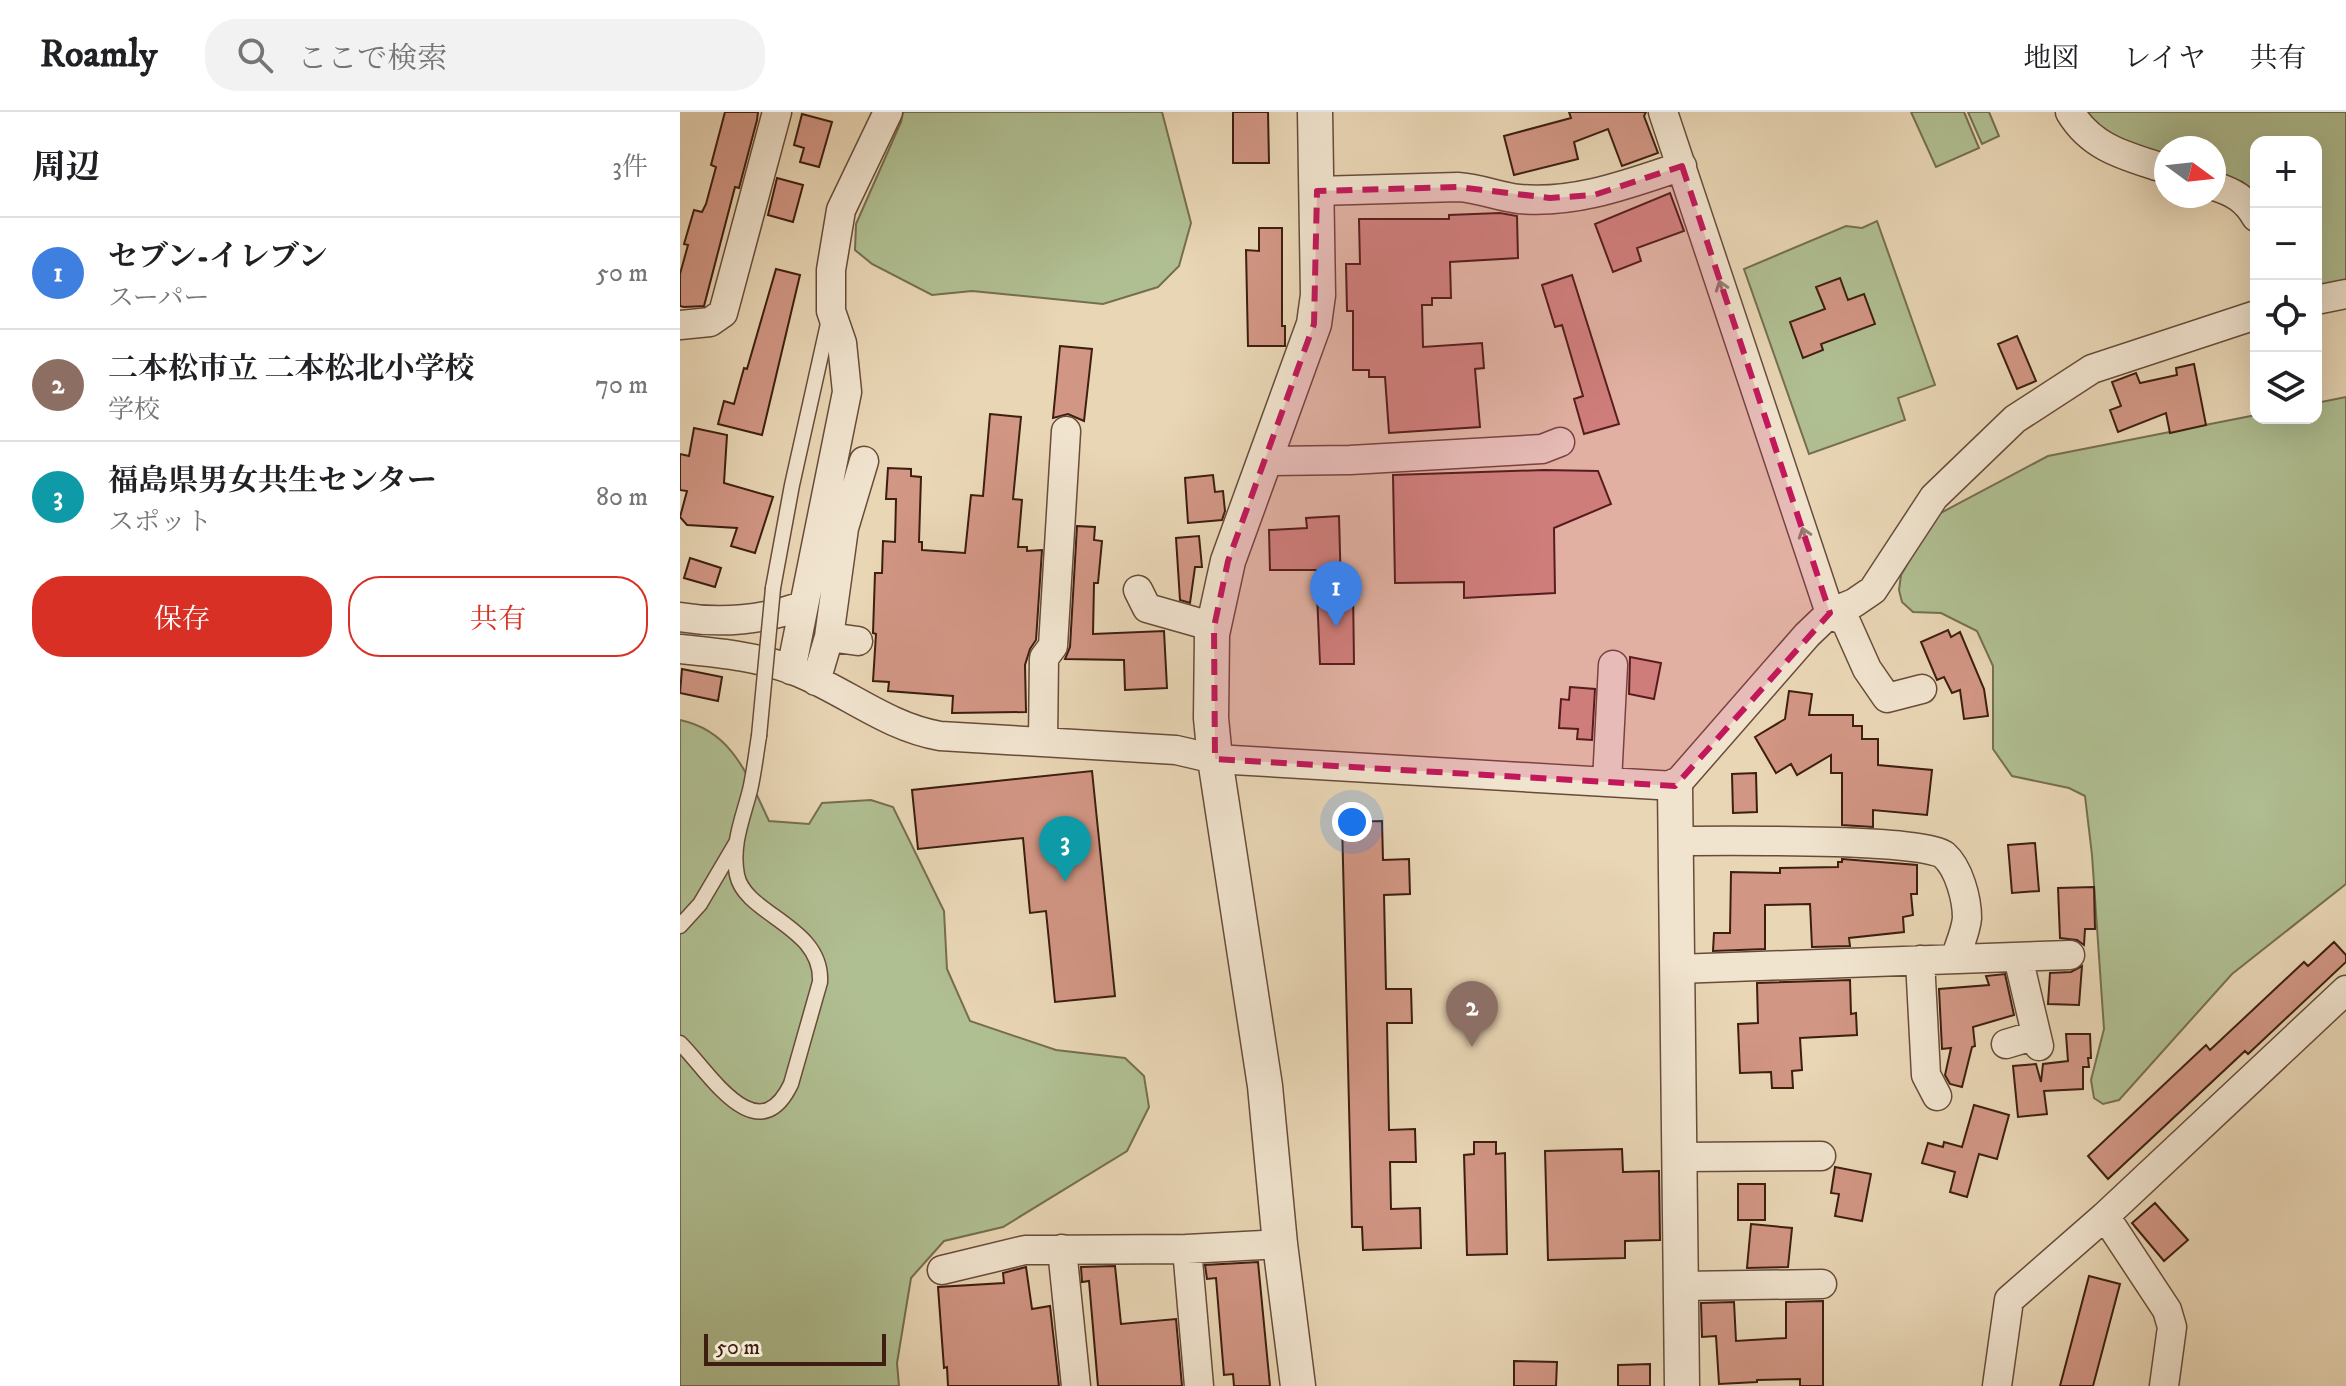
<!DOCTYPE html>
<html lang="ja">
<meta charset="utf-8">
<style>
body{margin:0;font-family:"IM FELL DW Pica","Noto Serif JP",serif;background:#f2f2f2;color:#202124}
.controls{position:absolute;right:24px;top:24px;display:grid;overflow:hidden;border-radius:16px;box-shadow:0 8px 32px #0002}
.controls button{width:72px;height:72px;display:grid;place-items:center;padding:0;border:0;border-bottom:2px solid #e0e0e0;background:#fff;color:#202124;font:40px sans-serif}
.compass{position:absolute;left:1474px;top:24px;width:72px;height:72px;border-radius:50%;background:#fff;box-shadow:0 8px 32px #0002;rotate:105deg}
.scale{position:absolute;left:24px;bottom:20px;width:182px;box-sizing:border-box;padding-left:8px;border:4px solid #3d1e10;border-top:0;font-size:22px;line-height:28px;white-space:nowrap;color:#3d1e10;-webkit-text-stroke:6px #f1e4cf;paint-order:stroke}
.you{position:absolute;left:672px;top:710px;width:28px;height:28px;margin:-20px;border:6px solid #fff;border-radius:50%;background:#1a73e8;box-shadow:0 0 0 12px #1a73e833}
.badge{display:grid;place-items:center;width:52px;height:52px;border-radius:50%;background:#d93025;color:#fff;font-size:26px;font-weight:700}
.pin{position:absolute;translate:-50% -66px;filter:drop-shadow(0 2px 4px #0008)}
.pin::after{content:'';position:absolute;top:42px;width:28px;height:24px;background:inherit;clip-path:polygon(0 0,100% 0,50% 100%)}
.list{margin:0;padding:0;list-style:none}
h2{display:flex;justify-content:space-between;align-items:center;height:104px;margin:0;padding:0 32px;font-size:34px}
h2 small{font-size:26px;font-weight:400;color:#757577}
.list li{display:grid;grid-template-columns:52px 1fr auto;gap:24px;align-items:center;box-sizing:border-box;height:112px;padding:0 32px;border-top:2px solid #e0e0e0}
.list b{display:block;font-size:30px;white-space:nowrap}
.list p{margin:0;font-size:26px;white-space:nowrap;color:#757577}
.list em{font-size:26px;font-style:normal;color:#757577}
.actions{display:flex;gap:16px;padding:24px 32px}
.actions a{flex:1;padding:18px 0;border:2px solid #d93025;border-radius:32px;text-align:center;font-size:28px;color:#d93025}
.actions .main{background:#d93025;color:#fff}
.icon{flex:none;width:44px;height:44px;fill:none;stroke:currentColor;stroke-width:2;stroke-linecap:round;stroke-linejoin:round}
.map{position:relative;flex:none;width:1666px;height:1274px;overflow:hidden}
header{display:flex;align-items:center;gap:48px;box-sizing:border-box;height:112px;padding:0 40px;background:#fff;border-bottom:2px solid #e0e0e0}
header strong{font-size:38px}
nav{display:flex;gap:44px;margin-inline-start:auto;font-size:28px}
.search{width:560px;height:72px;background:#f2f2f2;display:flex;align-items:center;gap:20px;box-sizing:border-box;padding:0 28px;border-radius:32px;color:#757577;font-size:30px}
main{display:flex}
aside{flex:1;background:#fff}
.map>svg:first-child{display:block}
.green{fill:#b0bf92;stroke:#766e51;stroke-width:2}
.building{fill:#d29684;stroke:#3d1e10;stroke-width:2}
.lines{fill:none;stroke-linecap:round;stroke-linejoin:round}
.service-casing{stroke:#684c39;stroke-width:17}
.minor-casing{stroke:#684c39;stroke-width:31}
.tertiary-casing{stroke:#684c39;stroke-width:37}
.service{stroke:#f1e4cf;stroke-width:14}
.minor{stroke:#f1e4cf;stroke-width:28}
.tertiary{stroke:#f1e4cf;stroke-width:34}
.service-bridge-casing{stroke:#684c39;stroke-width:17;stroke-linecap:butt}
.service-bridge{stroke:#f1e4cf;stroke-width:14}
.oneway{stroke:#978170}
.marked{fill:#c2185b;fill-opacity:0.2;stroke:#c2185b;stroke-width:6;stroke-dasharray:16 10;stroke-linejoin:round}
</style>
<header>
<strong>Roamly</strong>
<div class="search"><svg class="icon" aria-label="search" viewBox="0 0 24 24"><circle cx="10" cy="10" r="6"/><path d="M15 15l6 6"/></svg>ここで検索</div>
<nav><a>地図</a><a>レイヤ</a><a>共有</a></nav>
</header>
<main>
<aside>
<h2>周辺<small>3件</small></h2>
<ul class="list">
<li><span class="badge" style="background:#3f7fe0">1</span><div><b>セブン-イレブン</b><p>スーパー</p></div><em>50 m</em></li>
<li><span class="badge" style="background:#8d6e63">2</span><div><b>二本松市立 二本松北小学校</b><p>学校</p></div><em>70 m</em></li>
<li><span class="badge" style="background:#0f9aa8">3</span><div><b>福島県男女共生センター</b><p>スポット</p></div><em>80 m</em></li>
</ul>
<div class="actions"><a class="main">保存</a><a>共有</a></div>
</aside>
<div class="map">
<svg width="1666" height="1274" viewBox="0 0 1666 1274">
<rect width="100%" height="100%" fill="#e9d6b5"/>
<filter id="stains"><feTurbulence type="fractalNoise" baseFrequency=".0025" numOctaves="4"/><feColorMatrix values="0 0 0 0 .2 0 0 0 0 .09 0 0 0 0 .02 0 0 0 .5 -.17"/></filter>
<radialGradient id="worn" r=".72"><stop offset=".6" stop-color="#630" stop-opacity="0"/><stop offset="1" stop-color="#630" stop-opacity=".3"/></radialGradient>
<path class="green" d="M 223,0 L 482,0 L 511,111 L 499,154 L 478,175 L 423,192 L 292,179 L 252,183 L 192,152 L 175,138 L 176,112 L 221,10 Z
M 1231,0 L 1284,0 L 1299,36 L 1256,55 Z
M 1288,0 L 1309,0 L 1319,24 L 1302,32 Z
M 1407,0 L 1666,0 L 1666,172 L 1636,179 L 1636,30 L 1576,30 L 1576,80 L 1562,70 L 1534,58 L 1534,36 L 1486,36 L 1486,44 C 1457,34 1426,26 1407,0 Z
M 1197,109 L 1255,273 L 1218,286 L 1225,308 L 1129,342 L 1064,157 L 1166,114 L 1182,116 Z
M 1666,285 L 1666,772 L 1552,862 L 1439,988 L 1423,992 L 1414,986 L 1411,968 L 1424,917 L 1412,743 L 1405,684 L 1389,676 L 1332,664 L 1313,637 L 1313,554 L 1297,519 L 1261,501 L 1233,500 L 1222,490 L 1219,478 L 1221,463 L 1255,404 L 1368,344 L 1576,303 L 1576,306 L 1636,306 L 1636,291 Z
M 0,608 C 53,619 68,665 89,709 L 129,712 L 142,691 L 191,688 L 213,695 L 264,799 L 267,857 L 290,909 L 376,938 L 445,946 L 464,964 L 469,995 L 447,1039 L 323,1115 L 264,1129 L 231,1166 L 217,1251 L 219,1274 L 0,1274 Z"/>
<path class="building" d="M 45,0 L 78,0 L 77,8 L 59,76 L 55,75 L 24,194 L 4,195 L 0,194 L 0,162 L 8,133 L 4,132 L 14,98 L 22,100 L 26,92 L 36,55 L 31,53 Z
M 553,0 L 588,0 L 589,51 L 553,51 Z
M 889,0 L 966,0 L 964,4 L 978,41 L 942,54 L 928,17 L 894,30 L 898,47 L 834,63 L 824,24 L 891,6 Z
M 122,2 L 152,10 L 139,55 L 120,50 L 124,36 L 114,33 Z
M 97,66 L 123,73 L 113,110 L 88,103 Z
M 990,81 L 1004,119 L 957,136 L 961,149 L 933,160 L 915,112 Z
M 820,101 L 837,104 L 838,146 L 770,150 L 771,186 L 752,186 L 752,193 L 742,193 L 743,235 L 802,231 L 804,256 L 795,257 L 800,315 L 709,321 L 705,265 L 689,265 L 689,258 L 673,258 L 673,199 L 667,199 L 666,152 L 680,152 L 679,107 L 769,107 L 769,103 Z
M 579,116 L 602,116 L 602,214 L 605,214 L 605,234 L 568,234 L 566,138 L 579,139 Z
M 96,157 L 120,163 L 82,323 L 38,312 L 44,289 L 54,292 L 64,256 L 67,257 Z
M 892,163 L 939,312 L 904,322 L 894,287 L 903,284 L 882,213 L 875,215 L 862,173 Z
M 1160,166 L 1168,188 L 1184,182 L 1195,212 L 1141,232 L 1143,238 L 1123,246 L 1110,210 L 1145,197 L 1136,175 Z
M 1337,224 L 1356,269 L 1337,277 L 1318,232 Z
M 380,234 L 412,237 L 404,309 L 388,302 L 373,306 Z
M 1514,252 L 1526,313 L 1490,321 L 1486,301 L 1438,320 L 1430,298 L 1441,294 L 1432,270 L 1456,261 L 1460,271 L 1497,263 L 1496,256 Z
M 310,302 L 341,305 L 333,387 L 342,388 L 338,435 L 347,435 L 347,439 L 362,438 L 356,528 L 350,537 L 345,553 L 346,600 L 272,601 L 273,584 L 208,579 L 209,570 L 193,569 L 196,522 L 193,521 L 195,461 L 202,461 L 203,429 L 215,430 L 216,387 L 206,387 L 208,356 L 231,357 L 231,364 L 241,365 L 239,430 L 242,430 L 242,438 L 285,441 L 291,383 L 303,384 Z
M 14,316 L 47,323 L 44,371 L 93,385 L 75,441 L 51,434 L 57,416 L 7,413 L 0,405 L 7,379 L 0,378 L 0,342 L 9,344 Z
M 864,358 L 918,359 L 931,392 L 874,416 L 875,481 L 784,486 L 784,470 L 715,471 L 713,363 Z
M 533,363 L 535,380 L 543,379 L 545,399 L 542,408 L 508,411 L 505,366 Z
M 659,404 L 661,477 L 673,476 L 674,552 L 640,552 L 636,458 L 590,458 L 589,418 L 627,416 L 626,406 Z
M 397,414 L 415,415 L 414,428 L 422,429 L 418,471 L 414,471 L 413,522 L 484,519 L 487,576 L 445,578 L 444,548 L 385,547 L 390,535 Z
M 519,424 L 522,455 L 515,455 L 510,491 L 500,488 L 496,426 Z
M 10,446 L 41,456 L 35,475 L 4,466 Z
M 1268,518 L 1271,525 L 1280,520 L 1304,577 L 1308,604 L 1284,607 L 1280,578 L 1272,581 L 1264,565 L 1257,568 L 1241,530 Z
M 950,545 L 981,551 L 974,587 L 949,582 Z
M 2,557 L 42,565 L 38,589 L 0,581 Z
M 890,575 L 915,577 L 912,628 L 897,627 L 898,617 L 879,616 L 881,587 L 889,588 Z
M 1109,579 L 1132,582 L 1129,603 L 1173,603 L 1173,614 L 1182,614 L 1182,627 L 1198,627 L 1198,653 L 1252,658 L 1247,703 L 1193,698 L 1193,715 L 1162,713 L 1162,661 L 1151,661 L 1151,643 L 1117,663 L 1111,652 L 1096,661 L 1075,625 L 1105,607 Z
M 412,659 L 435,884 L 375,890 L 366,799 L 350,801 L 343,726 L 238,737 L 232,678 Z
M 1076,661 L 1077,700 L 1053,701 L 1052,662 Z
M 702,709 L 703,748 L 729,747 L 730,782 L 704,783 L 706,877 L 731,877 L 732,911 L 707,911 L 709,1018 L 735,1017 L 736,1050 L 710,1050 L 711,1097 L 740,1096 L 741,1136 L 683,1138 L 682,1115 L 672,1115 L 662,710 Z
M 1355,731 L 1359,779 L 1332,781 L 1328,733 Z
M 1162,747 L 1237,753 L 1237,782 L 1231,782 L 1233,803 L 1223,805 L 1224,820 L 1169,826 L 1170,834 L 1132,835 L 1130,792 L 1085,793 L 1085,837 L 1033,839 L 1034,821 L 1050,821 L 1051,760 L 1100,761 L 1100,756 L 1158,755 L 1158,750 L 1162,750 Z
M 1414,775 L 1415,817 L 1405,817 L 1404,833 L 1397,828 L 1380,826 L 1378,776 Z
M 1654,830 L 1666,843 L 1666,850 L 1568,942 L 1565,939 L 1428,1067 L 1408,1044 L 1526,933 L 1530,938 L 1624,850 L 1628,854 Z
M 1402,854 L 1399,893 L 1368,892 L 1370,861 L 1391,860 Z
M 1325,862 L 1334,903 L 1293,915 L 1295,934 L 1292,935 L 1282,975 L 1270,972 L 1265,963 L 1271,936 L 1262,937 L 1259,877 L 1309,873 L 1306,864 Z
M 1170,868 L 1171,902 L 1176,901 L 1177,923 L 1120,926 L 1122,958 L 1112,959 L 1113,976 L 1092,976 L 1091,960 L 1060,961 L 1058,912 L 1078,911 L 1077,871 Z
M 1386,922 L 1410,922 L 1411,946 L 1408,946 L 1409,955 L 1403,955 L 1403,977 L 1364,979 L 1367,1002 L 1338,1005 L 1333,954 L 1356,952 L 1361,970 L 1363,952 L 1388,949 Z
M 1294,993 L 1329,1003 L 1317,1047 L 1299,1042 L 1287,1085 L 1270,1080 L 1275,1060 L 1242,1051 L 1248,1031 L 1263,1035 L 1264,1030 L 1282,1035 Z
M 794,1030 L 816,1030 L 816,1042 L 825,1041 L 827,1142 L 787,1143 L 784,1043 L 794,1042 Z
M 942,1037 L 943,1060 L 979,1059 L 980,1128 L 945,1129 L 945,1146 L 868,1148 L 865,1039 Z
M 1155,1055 L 1191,1062 L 1182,1109 L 1155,1104 L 1159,1082 L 1151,1081 Z
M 1058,1072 L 1085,1072 L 1085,1108 L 1058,1108 Z
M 1475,1091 L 1508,1128 L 1484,1149 L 1452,1111 Z
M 1071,1112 L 1112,1116 L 1108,1155 L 1067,1156 Z
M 578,1150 L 590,1274 L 554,1274 L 553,1262 L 544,1263 L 536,1166 L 527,1167 L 525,1153 Z
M 435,1154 L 441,1212 L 496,1207 L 502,1274 L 418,1274 L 409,1169 L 402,1170 L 401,1155 Z
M 346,1155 L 352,1197 L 370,1194 L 379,1274 L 268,1274 L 267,1255 L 264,1256 L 258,1175 L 324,1171 L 323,1161 Z
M 1409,1164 L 1440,1172 L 1413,1274 L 1380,1274 Z
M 1143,1189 L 1143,1274 L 1120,1274 L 1120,1267 L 1077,1268 L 1077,1270 L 1039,1272 L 1036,1224 L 1022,1225 L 1021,1191 L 1054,1190 L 1056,1229 L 1106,1226 L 1106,1190 Z
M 834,1249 L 877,1250 L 876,1274 L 834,1274 Z
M 970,1252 L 970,1274 L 938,1274 L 938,1253 Z"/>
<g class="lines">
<g class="service-casing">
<path id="service" d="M 93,476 L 112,373 L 149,207
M 0,814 L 20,792 L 56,731
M 0,931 C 27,957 77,1043 111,972 L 140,870 C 143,814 65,803 57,763 C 51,733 63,706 70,678 C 74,661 76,642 79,624"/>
</g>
<g class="minor-casing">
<path id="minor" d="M 983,0 L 1150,501 L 1166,510 L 1187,557 L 1207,586 L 1242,577
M 1390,0 C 1412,37 1447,44 1486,57
M 1534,74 C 1553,80 1566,87 1576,105
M 637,79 L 778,75 C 799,76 819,85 839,87 C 896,92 948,72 1002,54
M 1636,188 L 1666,182
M 0,213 L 30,210 L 43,201 L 97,0
M 585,349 L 670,348 L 862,337 L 880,330
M 458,478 L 467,496 L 534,515
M 0,505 C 41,512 85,508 124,493
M 149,525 L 178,529
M 0,537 C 40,541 83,545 120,561 C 168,581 208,615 260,624 L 496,638 L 535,647 L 995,674 L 1127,523 L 1150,501 L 1174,491 L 1193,478 L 1254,385 L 1335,307 L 1412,257 L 1576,203
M 111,558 L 167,280 L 162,231 L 151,199 L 151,158 L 161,98 L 208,0
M 136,569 L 149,525 L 164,416 L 184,349
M 363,629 L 364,546 L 373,534 L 386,319
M 927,670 L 933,553
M 995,729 C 1035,729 1244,726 1264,743 C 1279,756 1287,787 1287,806 C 1286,819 1279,834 1275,847
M 1338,845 L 1359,934
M 1240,848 L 1246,963 L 1257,984
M 997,857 L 1390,843
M 1326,932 L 1356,923
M 1000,1045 L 1141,1044
M 1425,1104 L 1487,1198 L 1492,1215 L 1484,1274
M 382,1137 L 396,1274
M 507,1137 L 519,1274
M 262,1158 L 345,1138 L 507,1137 L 600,1132
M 1002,1174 L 1142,1172
M 1317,1274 L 1329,1188 L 1425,1104 L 1666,878"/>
</g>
<g class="tertiary-casing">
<path id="tertiary" d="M 995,674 L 1002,1274
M 618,1274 L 600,1132 L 585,974 L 535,647 L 531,606 L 532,522 L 548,449 L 634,212 L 638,183 L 635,0"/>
</g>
<use href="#service" class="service"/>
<use href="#minor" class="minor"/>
<use href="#tertiary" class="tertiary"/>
<g class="service-bridge-casing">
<path id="service-bridge" d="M 79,624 L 93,476"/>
</g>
<use href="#service-bridge" class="service-bridge"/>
</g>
<defs><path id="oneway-shaft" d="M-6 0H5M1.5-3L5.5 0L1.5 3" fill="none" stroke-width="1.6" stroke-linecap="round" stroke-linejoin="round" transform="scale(2)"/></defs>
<g class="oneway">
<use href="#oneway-shaft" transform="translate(1043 180) rotate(-108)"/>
<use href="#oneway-shaft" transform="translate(1126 427) rotate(-108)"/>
</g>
<path class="marked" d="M 1002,54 L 1150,501 L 995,674 L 535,647 L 534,515 L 548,449 L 634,212 L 637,79 L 778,75 L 870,86 L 914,83 Z"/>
<rect width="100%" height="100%" filter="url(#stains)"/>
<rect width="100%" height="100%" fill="url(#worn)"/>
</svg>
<div class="controls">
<button>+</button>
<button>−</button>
<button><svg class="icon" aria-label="locate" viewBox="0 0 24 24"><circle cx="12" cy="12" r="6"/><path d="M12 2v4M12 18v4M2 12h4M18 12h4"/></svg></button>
<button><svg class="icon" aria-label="layers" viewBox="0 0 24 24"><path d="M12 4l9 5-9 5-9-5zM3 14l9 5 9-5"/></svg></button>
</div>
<svg class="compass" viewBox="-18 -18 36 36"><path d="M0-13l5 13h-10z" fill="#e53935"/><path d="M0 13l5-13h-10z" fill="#757577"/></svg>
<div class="scale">50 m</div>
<div class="you"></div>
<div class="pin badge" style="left:656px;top:515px;background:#3f7fe0">1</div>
<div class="pin badge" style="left:792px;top:935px;background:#8d6e63">2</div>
<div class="pin badge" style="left:385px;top:770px;background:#0f9aa8">3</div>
</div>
</main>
